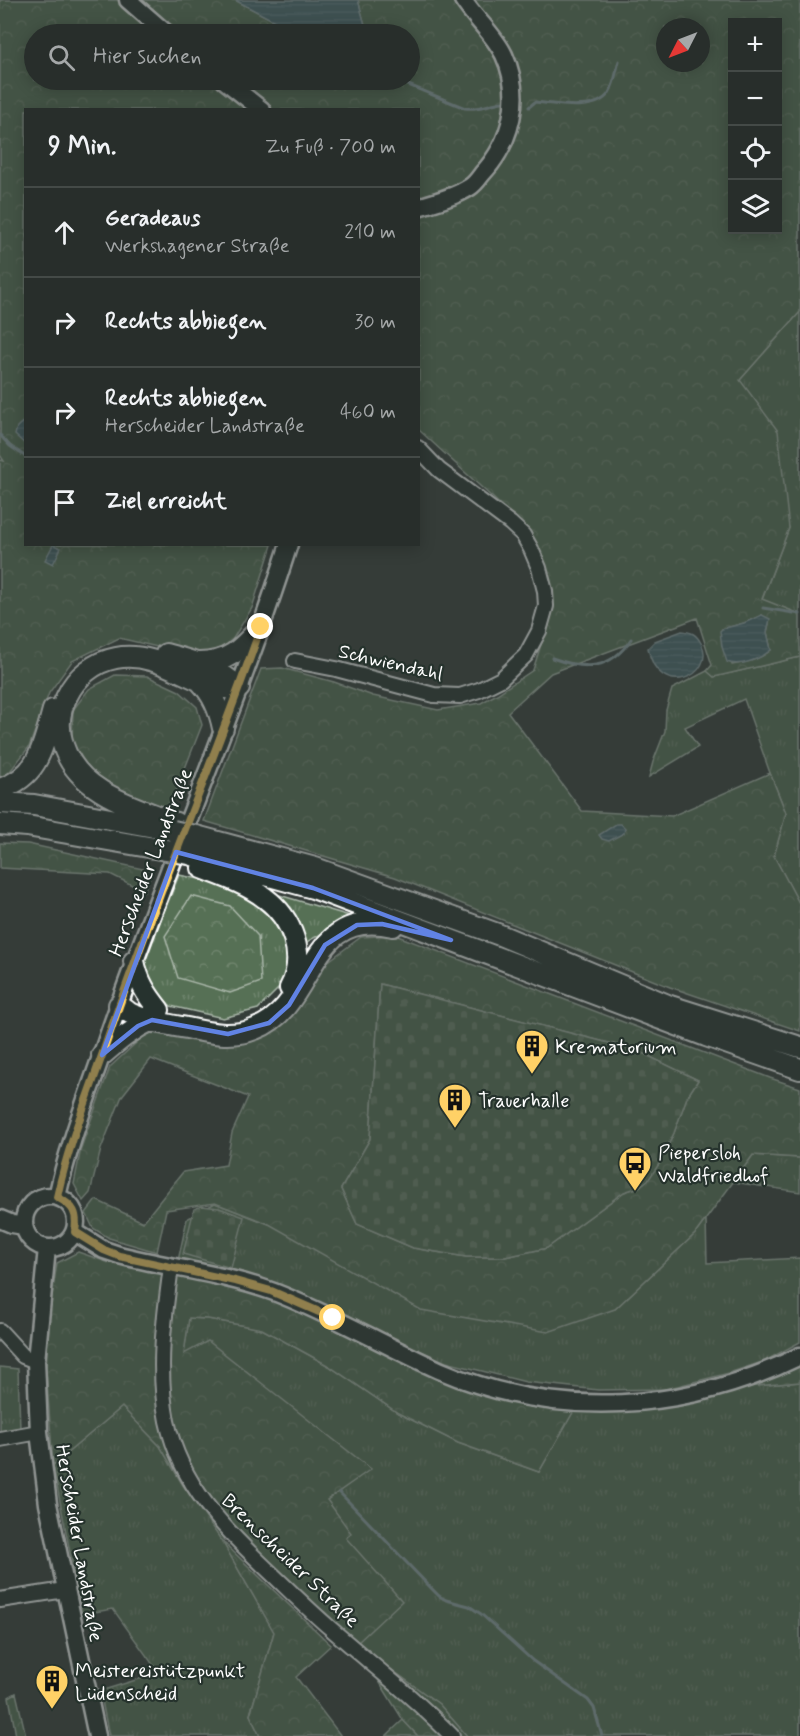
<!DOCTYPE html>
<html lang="de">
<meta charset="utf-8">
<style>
body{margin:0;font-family:Mynerve,sans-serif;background:#303633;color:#f1f3f6}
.controls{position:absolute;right:18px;top:18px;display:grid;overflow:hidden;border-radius:0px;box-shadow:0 3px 15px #0003}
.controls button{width:54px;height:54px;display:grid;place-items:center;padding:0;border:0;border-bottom:2px solid #444a47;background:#282e2b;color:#f1f3f6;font:30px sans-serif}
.compass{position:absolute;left:656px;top:18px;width:54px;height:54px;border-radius:50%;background:#282e2b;box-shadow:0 3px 15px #0003;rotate:228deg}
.stop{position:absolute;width:18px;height:18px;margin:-14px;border:4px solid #ffd166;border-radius:50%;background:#fff}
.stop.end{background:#ffd166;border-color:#fff;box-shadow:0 2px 6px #0008}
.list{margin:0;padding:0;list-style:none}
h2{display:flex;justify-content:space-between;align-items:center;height:78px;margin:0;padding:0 24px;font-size:26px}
h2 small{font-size:20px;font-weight:400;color:#a5a8a9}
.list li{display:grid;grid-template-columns:39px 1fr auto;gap:18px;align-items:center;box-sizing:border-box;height:90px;padding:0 24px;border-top:2px solid #444a47}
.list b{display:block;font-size:22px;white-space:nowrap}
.list p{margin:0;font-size:20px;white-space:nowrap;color:#a5a8a9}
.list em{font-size:20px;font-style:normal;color:#a5a8a9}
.icon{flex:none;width:33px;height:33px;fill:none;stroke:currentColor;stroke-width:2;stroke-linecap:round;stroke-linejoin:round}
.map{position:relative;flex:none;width:800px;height:1736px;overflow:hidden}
.search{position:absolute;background:#282e2b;box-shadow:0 3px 15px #0003;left:24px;top:24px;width:396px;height:66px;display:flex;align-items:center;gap:15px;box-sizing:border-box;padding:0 21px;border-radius:33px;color:#a5a8a9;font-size:22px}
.panel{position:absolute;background:#282e2b;box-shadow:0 3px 15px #0003;left:24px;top:108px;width:396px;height:438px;border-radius:0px}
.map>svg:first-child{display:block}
.grass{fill:url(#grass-tufts);stroke:#aab7aa;stroke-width:1.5}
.forest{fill:url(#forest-crowns);stroke:#aab7aa;stroke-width:1.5;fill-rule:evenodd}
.cemetery{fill:url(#cemetery-stones);stroke:#aab7aa;stroke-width:1.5}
.water{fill:url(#water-rules);stroke:#91a4a8;stroke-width:1.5}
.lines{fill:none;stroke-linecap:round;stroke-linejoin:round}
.stream{stroke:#91a4a8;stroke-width:3}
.minor-casing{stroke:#fff;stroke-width:18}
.major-casing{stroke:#fff;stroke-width:21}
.highway-casing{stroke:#fff;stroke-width:24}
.minor{stroke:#26332d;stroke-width:14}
.major{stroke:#26332d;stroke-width:16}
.highway{stroke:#26332d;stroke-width:20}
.highway-bridge-casing{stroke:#fff;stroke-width:24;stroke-linecap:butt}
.highway-bridge{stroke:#26332d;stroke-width:20}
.route{stroke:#ffd166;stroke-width:8}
.marked{fill:none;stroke:#6183e4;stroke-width:4.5;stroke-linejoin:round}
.labels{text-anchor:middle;stroke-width:4.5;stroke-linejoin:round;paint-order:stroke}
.street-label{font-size:20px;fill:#fff;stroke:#26332d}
.poi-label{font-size:20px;fill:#fff;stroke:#26332d;text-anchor:start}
</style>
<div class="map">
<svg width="800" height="1736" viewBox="0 0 800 1736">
<defs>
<pattern id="grass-tufts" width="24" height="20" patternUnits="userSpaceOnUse" patternTransform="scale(1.5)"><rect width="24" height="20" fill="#566f54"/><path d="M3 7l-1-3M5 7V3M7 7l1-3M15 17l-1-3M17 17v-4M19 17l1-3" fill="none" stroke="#6f856e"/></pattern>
<pattern id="forest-crowns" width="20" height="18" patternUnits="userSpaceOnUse" patternTransform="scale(1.5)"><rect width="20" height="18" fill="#566f54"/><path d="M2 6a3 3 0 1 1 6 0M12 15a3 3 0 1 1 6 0" fill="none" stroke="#6f856e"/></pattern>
<pattern id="cemetery-stones" width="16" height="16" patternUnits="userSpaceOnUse" patternTransform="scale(1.5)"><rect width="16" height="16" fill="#566f54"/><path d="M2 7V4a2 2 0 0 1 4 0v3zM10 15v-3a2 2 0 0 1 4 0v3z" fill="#6f856e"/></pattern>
<pattern id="water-rules" width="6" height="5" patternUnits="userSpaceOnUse" patternTransform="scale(1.5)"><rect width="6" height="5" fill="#48686e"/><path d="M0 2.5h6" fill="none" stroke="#637f84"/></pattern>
</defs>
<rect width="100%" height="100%" fill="#353d39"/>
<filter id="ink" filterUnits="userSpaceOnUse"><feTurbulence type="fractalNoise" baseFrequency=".0167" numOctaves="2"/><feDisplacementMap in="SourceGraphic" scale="12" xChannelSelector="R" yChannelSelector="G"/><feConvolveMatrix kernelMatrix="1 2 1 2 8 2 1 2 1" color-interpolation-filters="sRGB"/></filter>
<g filter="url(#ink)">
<path class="grass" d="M 800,312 L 800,614 L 762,600 L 789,528 L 740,380 Z
M 800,657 L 800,905 L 774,856 L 786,813 L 770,773 L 744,699 L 685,727 L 698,747 L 649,777 L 653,762 L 665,731 L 666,710 L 672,689 L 707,671 L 714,677 Z
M 179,875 L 276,894 L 353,917 L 308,941 L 285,982 L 258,1009 L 223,1018 L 171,1006 L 152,987 L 143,963 Z
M 753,1155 L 800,1158 L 800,1192 L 733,1182 Z
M 215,1203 L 269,1224 L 615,1309 L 695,1234 L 706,1219 L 707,1263 L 800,1258 L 800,1342 L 765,1361 L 729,1373 L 666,1389 L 598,1390 L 526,1382 L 446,1362 L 369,1328 L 274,1283 L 178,1261 L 187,1219 Z
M 189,1318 L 208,1319 L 262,1329 L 329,1366 L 398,1413 L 458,1443 L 539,1472 L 576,1407 L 753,1379 L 756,1386 L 800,1382 L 800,1736 L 467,1736 L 439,1704 L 356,1644 L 346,1538 L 350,1533 L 327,1500 L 370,1469 L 184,1354 Z
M 0,1367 L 18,1369 L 20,1429 L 0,1435 Z
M 122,1407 L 160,1446 L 183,1485 L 222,1541 L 274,1632 L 250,1715 L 260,1736 L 109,1736 L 100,1691 L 159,1673 L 113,1609 L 82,1614 L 53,1465 Z
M 403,1720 L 418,1736 L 386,1736 Z"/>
<path class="forest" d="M 0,0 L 235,0 L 299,34 L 34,34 L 34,80 L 381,80 L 385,82 L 389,80 L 410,80 L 410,34 L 365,34 L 365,25 L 358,0 L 800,0 L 800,312 L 740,380 L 778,431 L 789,528 L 762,599 L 800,614 L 800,657 L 714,677 L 707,671 L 712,665 L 697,618 L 551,673 L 508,712 L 582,811 L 672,816 L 770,773 L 786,813 L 774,856 L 800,905 L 800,1031 L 670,987 L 395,877 L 204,821 L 261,669 L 282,668 L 334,682 L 373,696 L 438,710 L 481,703 L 497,694 L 533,670 L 550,616 L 517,520 L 419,430 L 418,110 L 26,110 L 26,544 L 272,545 L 252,608 L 229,645 L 200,657 L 119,638 L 72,661 L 49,693 L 29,747 L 0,784 L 0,460 L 4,461 L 0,455 ZM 732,22 L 778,22 L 778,230 L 732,230 ZM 665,27 L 701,27 L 701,63 L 665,63 ZM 762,615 L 769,624 L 767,632 L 771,650 C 761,659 745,663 732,665 L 722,629 L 744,623 Z
M 115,675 L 147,676 L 179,691 L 197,707 L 202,725 L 169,809 L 121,791 L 89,769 L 72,742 L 73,710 L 89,689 Z
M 0,843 L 28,844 L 152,871 L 144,891 L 110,874 L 0,868 Z
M 191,896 L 230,906 L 258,936 L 261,982 L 230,993 L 178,978 L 165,936 Z
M 395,935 L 770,1078 L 800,1088 L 800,1158 L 753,1155 L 695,1234 L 615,1309 L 548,1332 L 421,1310 L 269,1224 L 215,1203 L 166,1210 L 157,1252 L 109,1238 L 93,1228 L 86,1213 L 96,1200 L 143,1222 L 183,1172 L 226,1165 L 232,1133 L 248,1097 L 151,1059 L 122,1096 L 101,1149 L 90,1193 L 83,1201 L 74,1184 L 81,1148 L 110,1067 L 148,1032 L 219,1043 L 270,1032 L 299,1003 L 322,966 L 361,937 ZM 380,984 L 636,1050 L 698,1080 L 687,1097 L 674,1133 L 659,1164 L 639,1187 L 624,1192 L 547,1248 L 505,1257 L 466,1257 L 413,1248 L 357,1224 L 341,1189 L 370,1139 Z
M 78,1252 L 107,1262 L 230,1283 L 269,1295 L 376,1347 L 576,1407 L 539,1472 L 458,1443 L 398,1413 L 329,1366 L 262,1329 L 208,1319 L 189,1318 L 184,1354 L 208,1341 L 371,1469 L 327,1500 L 351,1533 L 346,1538 L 402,1601 L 356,1644 L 439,1704 L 467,1736 L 418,1736 L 403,1720 L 356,1644 L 236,1529 L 222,1541 L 331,1645 L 296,1677 L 341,1736 L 260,1736 L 250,1715 L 274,1632 L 222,1541 L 183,1485 L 160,1446 L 122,1407 L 53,1465 L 46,1369 L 50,1309 L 57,1263 Z
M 800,1352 L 800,1382 L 756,1386 L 753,1379 Z
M 16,1693 L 26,1736 L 16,1736 L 9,1697 Z"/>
<path class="cemetery" d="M 380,984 L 636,1050 L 698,1080 L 687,1097 L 674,1133 L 659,1164 L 649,1179 L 639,1187 L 624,1192 L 547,1248 L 505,1257 L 466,1257 L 413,1248 L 357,1224 L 341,1189 L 370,1139 Z
M 202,1206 L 219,1208 L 244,1217 L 231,1268 L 183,1254 L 194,1209 Z"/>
<path class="water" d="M 235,0 L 358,0 L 365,25 L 365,34 L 299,34 Z
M 25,420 L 25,444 L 15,435 L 17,427 Z
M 53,545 L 61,548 L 53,564 L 45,560 Z
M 762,615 L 770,619 L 767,632 L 771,650 C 761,658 740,668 727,662 L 722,647 L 720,631 L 722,629 L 744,623 Z
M 682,631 C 692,632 696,634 701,643 C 718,675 658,703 648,648 L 655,641 Z
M 616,824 L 621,824 L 625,828 L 624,833 L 609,841 L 602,839 L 599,835 Z"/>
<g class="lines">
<path class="stream" d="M 399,80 L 401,82 L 465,108 C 480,110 488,104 502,102
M 529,107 L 535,102 C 556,104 596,113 609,93 C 615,83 616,71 619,61
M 0,435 L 10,446 L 26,457
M 763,608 L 800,614
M 552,658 C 585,670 610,671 631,639
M 339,1492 C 373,1526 405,1562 439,1596 L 446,1600 L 469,1606 L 481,1614 L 533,1661 L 588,1700 L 594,1708 L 602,1736"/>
<g class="minor-casing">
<path id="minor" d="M 295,661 L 336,669 L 434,695 L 460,696 L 479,690 L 501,679 L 526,655 L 539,631 L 546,606 L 545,591 L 539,568 L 531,549 L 523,535 L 510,523 L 439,470 L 418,448
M 171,1267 C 164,1318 157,1370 167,1421 C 181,1486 224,1528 270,1572 C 290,1591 309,1610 330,1628 C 371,1664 414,1697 452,1736
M 0,1331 L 23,1356 L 36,1361
M 0,1439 L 39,1432
M 0,1600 L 65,1590"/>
</g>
<g class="major-casing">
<path id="major" d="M 128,0 L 167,34
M 224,80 L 262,110
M 418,207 C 435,202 454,197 470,187 C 475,184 479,178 482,174 C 512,142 523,96 504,55 C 494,34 475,19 463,0
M24 1222a26 26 0 1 1 52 0a26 26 0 1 1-52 0Z
M 57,1197 C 69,1142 90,1090 108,1036 C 165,871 236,711 289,544
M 0,1219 L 12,1224 L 24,1226
M 75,1232 L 104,1250 L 119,1255 C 170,1268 225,1274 274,1292 C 331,1314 383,1345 439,1370 C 557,1421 686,1412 800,1356
M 47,1248 L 36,1361 L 39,1432 L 48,1504 L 97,1736"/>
</g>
<g class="highway-casing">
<path id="highway" d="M 166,654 C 194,662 218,667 239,688
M 199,663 C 229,663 242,648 261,627
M 200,681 C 213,695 219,709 223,728
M 0,789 C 40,776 43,745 53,710
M 0,803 L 34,805 L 165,829
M 176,823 C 135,807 78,793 63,745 C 58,729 59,711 67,696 C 76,677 94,662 116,658 C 152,651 183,676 216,687 C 223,689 231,688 239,688
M 0,824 L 27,826 L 166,850
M 196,836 L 315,868 L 500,935 L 670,1006 L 800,1047
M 189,854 L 313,888 L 706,1036 L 800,1069
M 202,868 C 223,876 247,884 265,898 C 292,918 307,956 290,988
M 134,961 C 138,981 146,994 159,1010
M 119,1005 C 124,1008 128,1013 134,1015 C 150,1022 170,1025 187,1028 C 209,1033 233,1038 255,1029 C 318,1005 305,906 393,926
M 102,1055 C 118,1041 132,1029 152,1020"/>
</g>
<use href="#minor" class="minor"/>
<use href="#major" class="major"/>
<use href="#highway" class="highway"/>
<g class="highway-bridge-casing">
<path id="highway-bridge" d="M 173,831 L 196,836
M 166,850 L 189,854"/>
</g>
<use href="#highway-bridge" class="highway-bridge"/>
</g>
</g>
<g class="lines" filter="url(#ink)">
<path class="route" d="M 261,627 C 212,766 154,901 107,1041 C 89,1094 69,1142 57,1197 C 74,1206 78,1213 75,1232 L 104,1250 L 119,1256 L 235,1281 L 271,1291 L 333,1318"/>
</g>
<path d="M0 0H800V1736H0ZM 176,852 L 313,888 L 451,940 L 382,924 L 357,925 L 325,945 L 289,1005 L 269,1023 L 228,1034 L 152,1020 L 138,1026 L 102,1055 Z" fill="#353d39" fill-opacity=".55" fill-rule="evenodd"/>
<path class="marked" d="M 176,852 L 313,888 L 451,940 L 382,924 L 357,925 L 325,945 L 289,1005 L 269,1023 L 228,1034 L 152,1020 L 138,1026 L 102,1055 Z"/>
<defs>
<g id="building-pin" transform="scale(1.725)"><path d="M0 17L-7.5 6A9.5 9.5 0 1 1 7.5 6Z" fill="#ffd166" stroke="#26332d"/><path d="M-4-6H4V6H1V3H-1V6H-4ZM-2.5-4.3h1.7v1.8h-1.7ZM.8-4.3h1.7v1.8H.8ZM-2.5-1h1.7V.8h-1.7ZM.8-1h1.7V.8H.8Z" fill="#111"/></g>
<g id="bus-pin" transform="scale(1.725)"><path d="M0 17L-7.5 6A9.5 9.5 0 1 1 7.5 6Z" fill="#ffd166" stroke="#26332d"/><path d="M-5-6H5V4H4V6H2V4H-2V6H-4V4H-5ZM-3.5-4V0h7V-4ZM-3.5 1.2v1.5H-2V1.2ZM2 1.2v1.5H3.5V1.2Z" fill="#111"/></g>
</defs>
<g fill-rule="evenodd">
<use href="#building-pin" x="532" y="1046"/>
<use href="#building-pin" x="455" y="1100"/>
<use href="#bus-pin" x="635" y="1163"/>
<use href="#building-pin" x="52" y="1681"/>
</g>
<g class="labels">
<g class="street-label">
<text transform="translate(391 662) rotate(13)" y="7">Schwiendahl</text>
<text transform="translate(150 862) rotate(-69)" y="7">Herscheider Landstraße</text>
<text transform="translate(80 1543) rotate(80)" y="7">Herscheider Landstraße</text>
<text transform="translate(291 1560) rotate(44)" y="7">Brenscheider Straße</text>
</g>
<g class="poi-label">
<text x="555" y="1053">Krematorium</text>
<text x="478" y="1107">Trauerhalle</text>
<text x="658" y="1159">Piepersloh<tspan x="658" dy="23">Waldfriedhof</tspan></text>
<text x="75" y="1677">Meistereistützpunkt<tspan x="75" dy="23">Lüdenscheid</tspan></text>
</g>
</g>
</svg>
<div class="controls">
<button>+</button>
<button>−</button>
<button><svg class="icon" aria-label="locate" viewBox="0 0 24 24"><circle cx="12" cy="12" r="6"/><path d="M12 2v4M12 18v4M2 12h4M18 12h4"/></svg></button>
<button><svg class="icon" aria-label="layers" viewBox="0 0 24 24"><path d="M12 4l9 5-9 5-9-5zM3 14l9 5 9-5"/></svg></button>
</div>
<svg class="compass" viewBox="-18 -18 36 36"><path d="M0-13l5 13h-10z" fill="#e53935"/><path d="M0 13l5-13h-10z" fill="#a5a8a9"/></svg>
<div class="stop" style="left:333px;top:1318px"></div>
<div class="stop end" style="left:261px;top:627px"></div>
<div class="search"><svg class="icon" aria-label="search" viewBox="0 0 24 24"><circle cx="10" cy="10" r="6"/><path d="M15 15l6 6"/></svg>Hier suchen</div>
<section class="panel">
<h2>9 Min.<small>Zu Fuß · 700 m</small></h2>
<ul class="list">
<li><svg class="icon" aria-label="ahead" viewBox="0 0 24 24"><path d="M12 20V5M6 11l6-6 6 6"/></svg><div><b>Geradeaus</b><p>Werkshagener Straße</p></div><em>210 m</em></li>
<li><svg class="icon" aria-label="right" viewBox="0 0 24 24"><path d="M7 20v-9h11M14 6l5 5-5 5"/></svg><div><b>Rechts abbiegen</b></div><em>30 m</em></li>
<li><svg class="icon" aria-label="right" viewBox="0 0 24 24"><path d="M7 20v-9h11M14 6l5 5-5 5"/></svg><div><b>Rechts abbiegen</b><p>Herscheider Landstraße</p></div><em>460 m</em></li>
<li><svg class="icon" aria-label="arrive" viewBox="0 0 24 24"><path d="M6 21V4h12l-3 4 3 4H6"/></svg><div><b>Ziel erreicht</b></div></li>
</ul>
</section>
</div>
